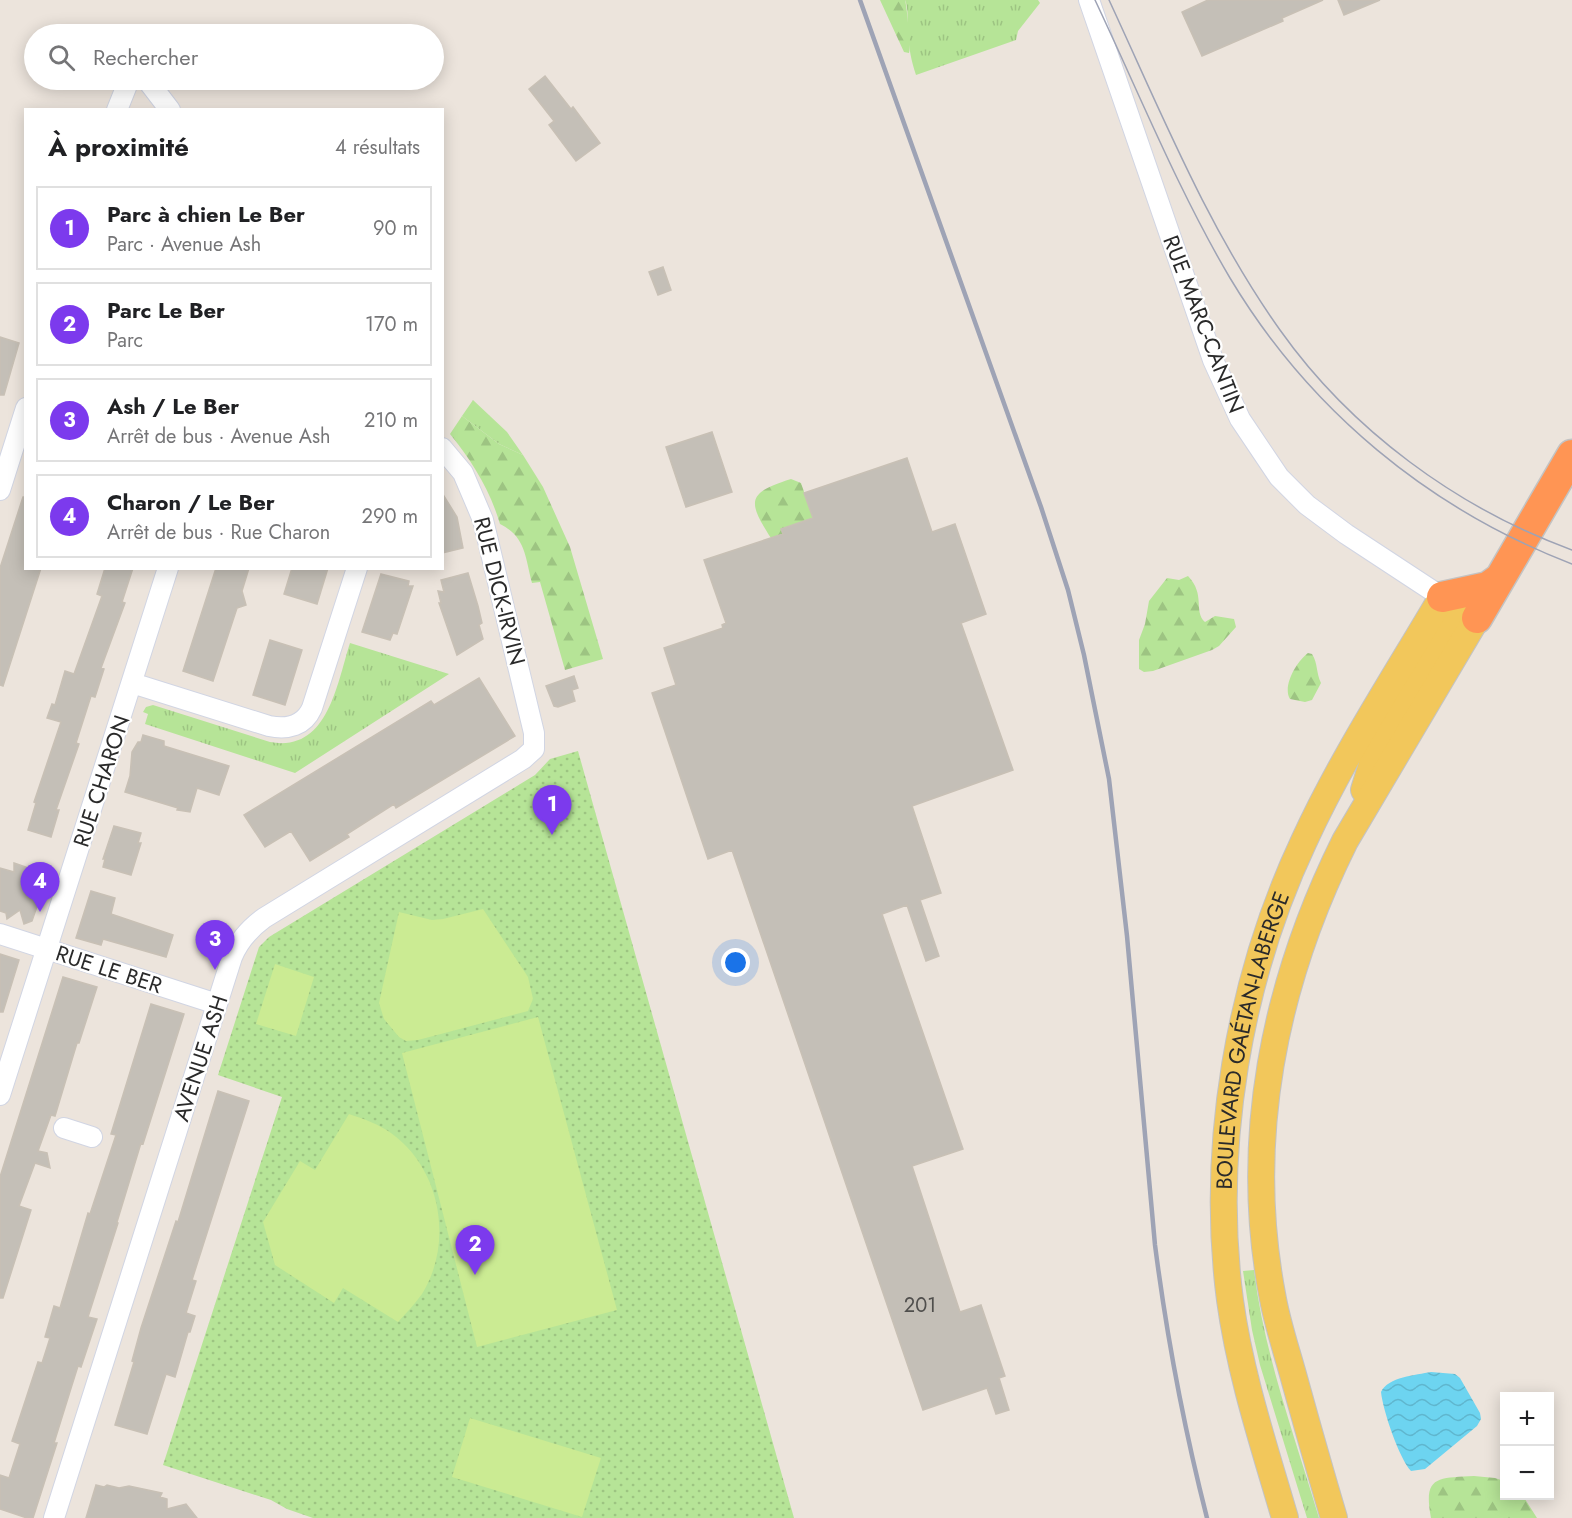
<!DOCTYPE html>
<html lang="fr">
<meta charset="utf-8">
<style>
body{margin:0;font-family:Jost,sans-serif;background:#f2f2f2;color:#202124}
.controls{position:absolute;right:18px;bottom:18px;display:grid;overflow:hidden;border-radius:0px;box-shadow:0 3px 15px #0003}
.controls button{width:54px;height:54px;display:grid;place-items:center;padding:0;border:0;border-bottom:2px solid #e0e0e0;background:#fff;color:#202124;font:30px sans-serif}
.you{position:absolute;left:736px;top:963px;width:21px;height:21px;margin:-15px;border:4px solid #fff;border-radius:50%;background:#1a73e8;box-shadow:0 0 0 9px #1a73e833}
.badge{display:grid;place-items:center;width:39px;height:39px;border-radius:50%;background:#7c3aed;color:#fff;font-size:20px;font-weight:700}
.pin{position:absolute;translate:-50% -50px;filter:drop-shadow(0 2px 3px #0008)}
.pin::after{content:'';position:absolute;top:32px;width:21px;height:18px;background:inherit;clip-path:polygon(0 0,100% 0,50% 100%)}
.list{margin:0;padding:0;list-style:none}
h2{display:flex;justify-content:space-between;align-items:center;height:78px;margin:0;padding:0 24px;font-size:26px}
h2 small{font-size:20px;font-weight:400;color:#757577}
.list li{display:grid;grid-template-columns:39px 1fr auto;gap:18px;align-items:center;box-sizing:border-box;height:84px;margin:0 12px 12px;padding:0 12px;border:2px solid #e0e0e0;border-radius:0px}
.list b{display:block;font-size:22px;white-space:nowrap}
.list p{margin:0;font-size:20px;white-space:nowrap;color:#757577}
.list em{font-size:20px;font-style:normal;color:#757577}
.icon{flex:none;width:33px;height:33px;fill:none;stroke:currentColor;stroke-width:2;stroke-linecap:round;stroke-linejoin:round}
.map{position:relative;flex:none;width:1572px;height:1518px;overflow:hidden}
.search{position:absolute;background:#fff;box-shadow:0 3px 15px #0003;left:24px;top:24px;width:420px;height:66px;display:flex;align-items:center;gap:15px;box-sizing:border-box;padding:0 21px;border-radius:33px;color:#757577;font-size:22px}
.panel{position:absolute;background:#fff;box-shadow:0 3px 15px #0003;left:24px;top:108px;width:420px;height:462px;border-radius:0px}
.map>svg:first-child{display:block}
.grass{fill:url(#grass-tufts)}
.forest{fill:url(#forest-firs)}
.park{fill:url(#park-dots)}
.pitch{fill:#cbeb93}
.water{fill:url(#water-waves)}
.building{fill:#c4bfb7;stroke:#c8c0b5;stroke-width:1.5}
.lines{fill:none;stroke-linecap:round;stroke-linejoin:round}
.minor-casing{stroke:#d1d5e3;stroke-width:22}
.major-casing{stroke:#c3c3c3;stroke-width:28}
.highway-casing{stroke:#c3c3c3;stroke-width:33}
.minor{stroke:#fff;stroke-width:20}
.major{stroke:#f2c75b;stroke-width:26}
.highway{stroke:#ff9554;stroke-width:30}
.tram{stroke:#9ea3b5;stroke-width:1.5}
.rail{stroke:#9ea3b5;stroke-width:4.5}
.labels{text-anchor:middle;stroke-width:4.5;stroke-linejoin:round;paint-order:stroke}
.number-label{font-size:20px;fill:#504f4d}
.street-label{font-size:22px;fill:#2a2a2a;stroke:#fff}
</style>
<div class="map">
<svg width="1572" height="1518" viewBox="0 0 1572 1518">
<defs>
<pattern id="grass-tufts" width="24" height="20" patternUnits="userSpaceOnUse" patternTransform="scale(1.5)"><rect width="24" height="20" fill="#b6e497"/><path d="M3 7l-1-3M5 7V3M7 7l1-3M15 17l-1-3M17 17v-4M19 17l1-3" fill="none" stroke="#9dc482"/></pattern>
<pattern id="forest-firs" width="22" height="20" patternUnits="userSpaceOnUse" patternTransform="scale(1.5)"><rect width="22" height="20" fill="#b6e497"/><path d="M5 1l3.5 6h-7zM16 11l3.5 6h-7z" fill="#9dc482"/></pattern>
<pattern id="park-dots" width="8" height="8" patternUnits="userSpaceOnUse" patternTransform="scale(1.5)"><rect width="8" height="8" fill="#b6e497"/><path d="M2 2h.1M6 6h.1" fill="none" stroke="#9dc482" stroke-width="1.8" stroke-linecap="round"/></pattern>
<pattern id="water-waves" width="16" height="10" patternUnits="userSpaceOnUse" patternTransform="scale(1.5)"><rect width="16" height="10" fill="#6dd4f0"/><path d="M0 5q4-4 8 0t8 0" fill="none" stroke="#5fb6ce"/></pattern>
</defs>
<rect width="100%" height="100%" fill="#ece4dc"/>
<path class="grass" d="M 905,0 L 1038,0 L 1040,3 L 1018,31 L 1016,40 L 916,75 C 911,60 909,48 908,34 C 907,23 909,10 905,0 Z
M 473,400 L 507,432 L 523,455 L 499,444 L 462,416 Z
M 350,643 L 449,674 L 295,773 L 145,724 L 148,714 L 143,712 L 146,707 L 153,705 L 270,742 C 328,753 337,683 350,643 Z
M 1254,1270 C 1264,1354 1295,1437 1319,1518 L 1307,1518 L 1260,1365 L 1252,1330 L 1243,1271 Z"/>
<path class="forest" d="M 880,0 L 905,0 C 907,7 911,49 909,53 L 904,52 Z
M 462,416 L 499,444 L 523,455 L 543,487 L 570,547 L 603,659 L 565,670 L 540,582 L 532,583 C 525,557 526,537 500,524 C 490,490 472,461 450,434 Z
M 791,479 L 801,483 L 813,518 L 782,529 L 783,534 L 771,538 C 747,501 747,493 791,479 Z
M 1188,576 C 1206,595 1193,611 1205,622 L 1215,616 L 1234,619 L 1236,627 L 1219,646 L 1212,650 L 1153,671 L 1144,672 L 1139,669 L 1139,640 L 1145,624 L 1149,601 L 1167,578 L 1179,580 Z
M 1308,653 L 1312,654 C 1318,663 1316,673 1321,683 L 1312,700 L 1305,702 L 1290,699 C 1282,686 1297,661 1308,653 Z
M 1474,1476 L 1495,1478 L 1504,1481 L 1504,1496 L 1523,1496 L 1537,1518 L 1431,1518 C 1423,1476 1437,1478 1474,1476 Z"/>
<path class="park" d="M 578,751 L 794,1518 L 313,1518 L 287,1509 L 271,1500 L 163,1465 L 282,1097 L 218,1075 L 259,947 L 269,937 L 535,775 L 550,759 Z"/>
<path class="pitch" d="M 483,909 L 528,977 L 533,999 L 528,1011 L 418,1040 L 406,1041 L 399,1037 L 384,1019 L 379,1003 L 399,912 L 432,920 L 443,919 Z
M 275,964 L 314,977 L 296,1036 L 256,1024 Z
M 538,1017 L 617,1310 L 477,1347 L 402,1053 Z
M 349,1114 C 364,1119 378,1124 391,1133 C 441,1169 454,1242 422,1294 C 415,1304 406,1313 398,1322 L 343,1288 L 334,1303 L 275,1265 L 263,1222 L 300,1161 L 315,1170 Z
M 470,1418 L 601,1458 L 582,1517 L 452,1477 Z"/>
<path class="water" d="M 1431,1372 L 1455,1374 L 1460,1378 L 1480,1413 L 1481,1419 L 1477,1426 L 1425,1469 L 1411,1471 C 1399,1458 1383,1411 1381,1392 C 1388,1377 1416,1375 1431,1372 Z"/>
<path class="building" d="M 1208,0 L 1323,0 L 1282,18 L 1283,21 L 1202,56 L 1182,12 Z
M 1338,0 L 1380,0 L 1344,15 Z
M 545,76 L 571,109 L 573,107 L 600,143 L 576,161 L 549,125 L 554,121 L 529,89 Z
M 663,267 L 671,290 L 658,295 L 649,272 Z
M 0,337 L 19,343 L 4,395 L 0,395 Z
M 712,432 L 732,492 L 686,507 L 666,447 Z
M 907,458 L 932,532 L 955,524 L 986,614 L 961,623 L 1013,770 L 912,806 L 941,893 L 920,900 L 939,956 L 926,961 L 907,905 L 882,914 L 963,1149 L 912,1166 L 960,1312 L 981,1305 L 1005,1376 L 999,1378 L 1009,1410 L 996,1414 L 987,1388 L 923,1410 L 732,850 L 708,859 L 652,693 L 676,685 L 664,648 L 723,628 L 722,625 L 726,623 L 704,560 L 783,534 L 781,529 L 813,518 L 804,493 Z
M 442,493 L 457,517 L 463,548 L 442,553 Z
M 23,497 L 26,497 L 26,568 L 41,568 L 3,686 L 0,685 L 0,568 Z
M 105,568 L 133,568 L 122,602 L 125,603 L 101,668 L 104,669 L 95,697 L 91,696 L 76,743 L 79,744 L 56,810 L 59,810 L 51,837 L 28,830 L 36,803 L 34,802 L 61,722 L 47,718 L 52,704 L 55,705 L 65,671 L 74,674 L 102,596 L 97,594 Z
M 216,568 L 249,568 L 242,591 L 246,605 L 237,608 L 213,681 L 183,671 Z
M 292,568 L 328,568 L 317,604 L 284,594 Z
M 468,573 L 478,606 L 482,623 L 479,625 L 483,639 L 457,655 L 439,603 L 441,603 L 438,591 L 444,592 L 441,580 Z
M 381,574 L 409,581 L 408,586 L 413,586 L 397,634 L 393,633 L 390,640 L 362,632 Z
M 270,640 L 302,650 L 285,705 L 253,695 Z
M 574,676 L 578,688 L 572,690 L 575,701 L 558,707 L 554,706 L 546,686 Z
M 479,678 L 515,736 L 396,808 L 394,804 L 347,834 L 349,837 L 310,861 L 291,831 L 265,847 L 244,815 L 431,701 L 434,705 Z
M 143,735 L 164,741 L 164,746 L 229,766 L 219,795 L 197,788 L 190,812 L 177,810 L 178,808 L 125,792 L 130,776 L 132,752 L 138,742 L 141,742 Z
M 114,826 L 141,833 L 138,843 L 141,843 L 131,875 L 103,867 L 105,859 L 103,859 Z
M 14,863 L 40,872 L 34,889 L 42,892 L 32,921 L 24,924 L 20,910 L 7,919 L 6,913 L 0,911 L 0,868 L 14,872 Z
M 91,891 L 115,898 L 111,914 L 173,935 L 166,957 L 103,939 L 101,945 L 76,938 Z
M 0,954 L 19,960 L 3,1012 L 0,1012 Z
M 63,977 L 97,987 L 79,1043 L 77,1043 L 55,1116 L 51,1115 L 38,1151 L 47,1153 L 50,1168 L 35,1163 L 19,1206 L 31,1210 L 3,1298 L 0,1298 L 0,1177 Z
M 151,1004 L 184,1014 L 143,1144 L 141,1143 L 117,1222 L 118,1223 L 88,1317 L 97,1319 L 81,1367 L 78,1366 L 72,1385 L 54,1443 L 57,1443 L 33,1518 L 27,1518 L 0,1509 L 0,1475 L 9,1478 L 20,1444 L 12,1441 L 38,1362 L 42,1363 L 50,1338 L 45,1337 L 54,1306 L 60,1308 L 88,1213 L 90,1214 L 116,1135 L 111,1134 Z
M 218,1091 L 249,1101 L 192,1280 L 196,1281 L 186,1313 L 195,1316 L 190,1332 L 188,1332 L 175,1377 L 166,1374 L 147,1434 L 115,1425 L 134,1362 L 132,1361 L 141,1328 L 176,1221 L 178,1222 Z
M 96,1485 L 104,1487 L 107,1485 L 119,1488 L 129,1486 L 162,1493 L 160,1497 L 167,1499 L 167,1509 L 186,1504 L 197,1518 L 86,1518 Z"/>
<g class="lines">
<g class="minor-casing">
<path id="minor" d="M 1089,0 L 1213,360 L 1240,419 L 1279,477 L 1307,505 L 1346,534 L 1451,603
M 147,80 L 170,110
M 117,110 L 129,80
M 0,490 L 26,408
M 132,683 L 269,726 C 288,730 304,726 312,708 L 357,568
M 0,934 L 217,1004
M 0,1095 L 168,568
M 64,1128 L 92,1137
M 54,1518 L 232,957 C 239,940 249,929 264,918 L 523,759 L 534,749 L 534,733 L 483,520 L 463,473 L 442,448"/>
</g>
<g class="major-casing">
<g id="major">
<path d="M 1364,790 L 1378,745 L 1457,607"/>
<path id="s1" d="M 1285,1518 C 1264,1446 1240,1374 1230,1300 C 1210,1147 1239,979 1304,841 C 1343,756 1395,677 1442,597"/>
<path d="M 1334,1518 C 1320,1471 1307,1425 1294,1378 C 1287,1352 1278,1326 1273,1299 C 1242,1141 1274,984 1345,841 L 1477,618"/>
</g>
</g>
<g class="highway-casing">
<path id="highway" d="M 1442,597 L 1488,587 L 1499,579
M 1477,618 L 1572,455"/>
</g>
<use href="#minor" class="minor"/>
<use href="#major" class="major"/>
<use href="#highway" class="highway"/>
<path class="tram" d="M 1095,0 C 1139,93 1178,190 1230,278 C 1309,410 1429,509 1572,564
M 1109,0 C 1161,112 1208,229 1280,330 C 1351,430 1457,508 1572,550"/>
<path class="rail" d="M 860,0 L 1041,507 L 1068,590 L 1084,655 L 1109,779 L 1127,936 L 1155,1245 C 1167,1338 1184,1428 1207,1518"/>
</g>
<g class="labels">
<g class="number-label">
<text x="920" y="1312">201</text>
</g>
<g class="street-label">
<text transform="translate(1204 324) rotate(69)" y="8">RUE MARC-CANTIN</text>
<text transform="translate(500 591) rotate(76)" y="8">RUE DICK-IRVIN</text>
<text transform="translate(101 781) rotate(-72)" y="8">RUE CHARON</text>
<text transform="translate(109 969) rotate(18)" y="8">RUE LE BER</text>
<text dy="8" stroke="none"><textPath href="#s1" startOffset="488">BOULEVARD GAÉTAN-LABERGE</textPath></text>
<text transform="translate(200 1058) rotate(-72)" y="8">AVENUE ASH</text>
</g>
</g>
</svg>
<div class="controls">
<button>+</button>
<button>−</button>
</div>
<div class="you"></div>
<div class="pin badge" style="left:552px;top:835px">1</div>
<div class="pin badge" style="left:475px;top:1275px">2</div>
<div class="pin badge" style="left:215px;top:970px">3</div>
<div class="pin badge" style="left:40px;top:912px">4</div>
<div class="search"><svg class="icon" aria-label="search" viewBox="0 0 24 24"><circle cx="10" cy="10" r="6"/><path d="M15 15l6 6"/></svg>Rechercher</div>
<section class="panel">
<h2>À proximité<small>4 résultats</small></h2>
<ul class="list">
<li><span class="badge">1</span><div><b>Parc à chien Le Ber</b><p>Parc · Avenue Ash</p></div><em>90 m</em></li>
<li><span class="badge">2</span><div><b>Parc Le Ber</b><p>Parc</p></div><em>170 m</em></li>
<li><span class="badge">3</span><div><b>Ash / Le Ber</b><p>Arrêt de bus · Avenue Ash</p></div><em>210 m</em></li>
<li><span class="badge">4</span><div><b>Charon / Le Ber</b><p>Arrêt de bus · Rue Charon</p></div><em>290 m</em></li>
</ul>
</section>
</div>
